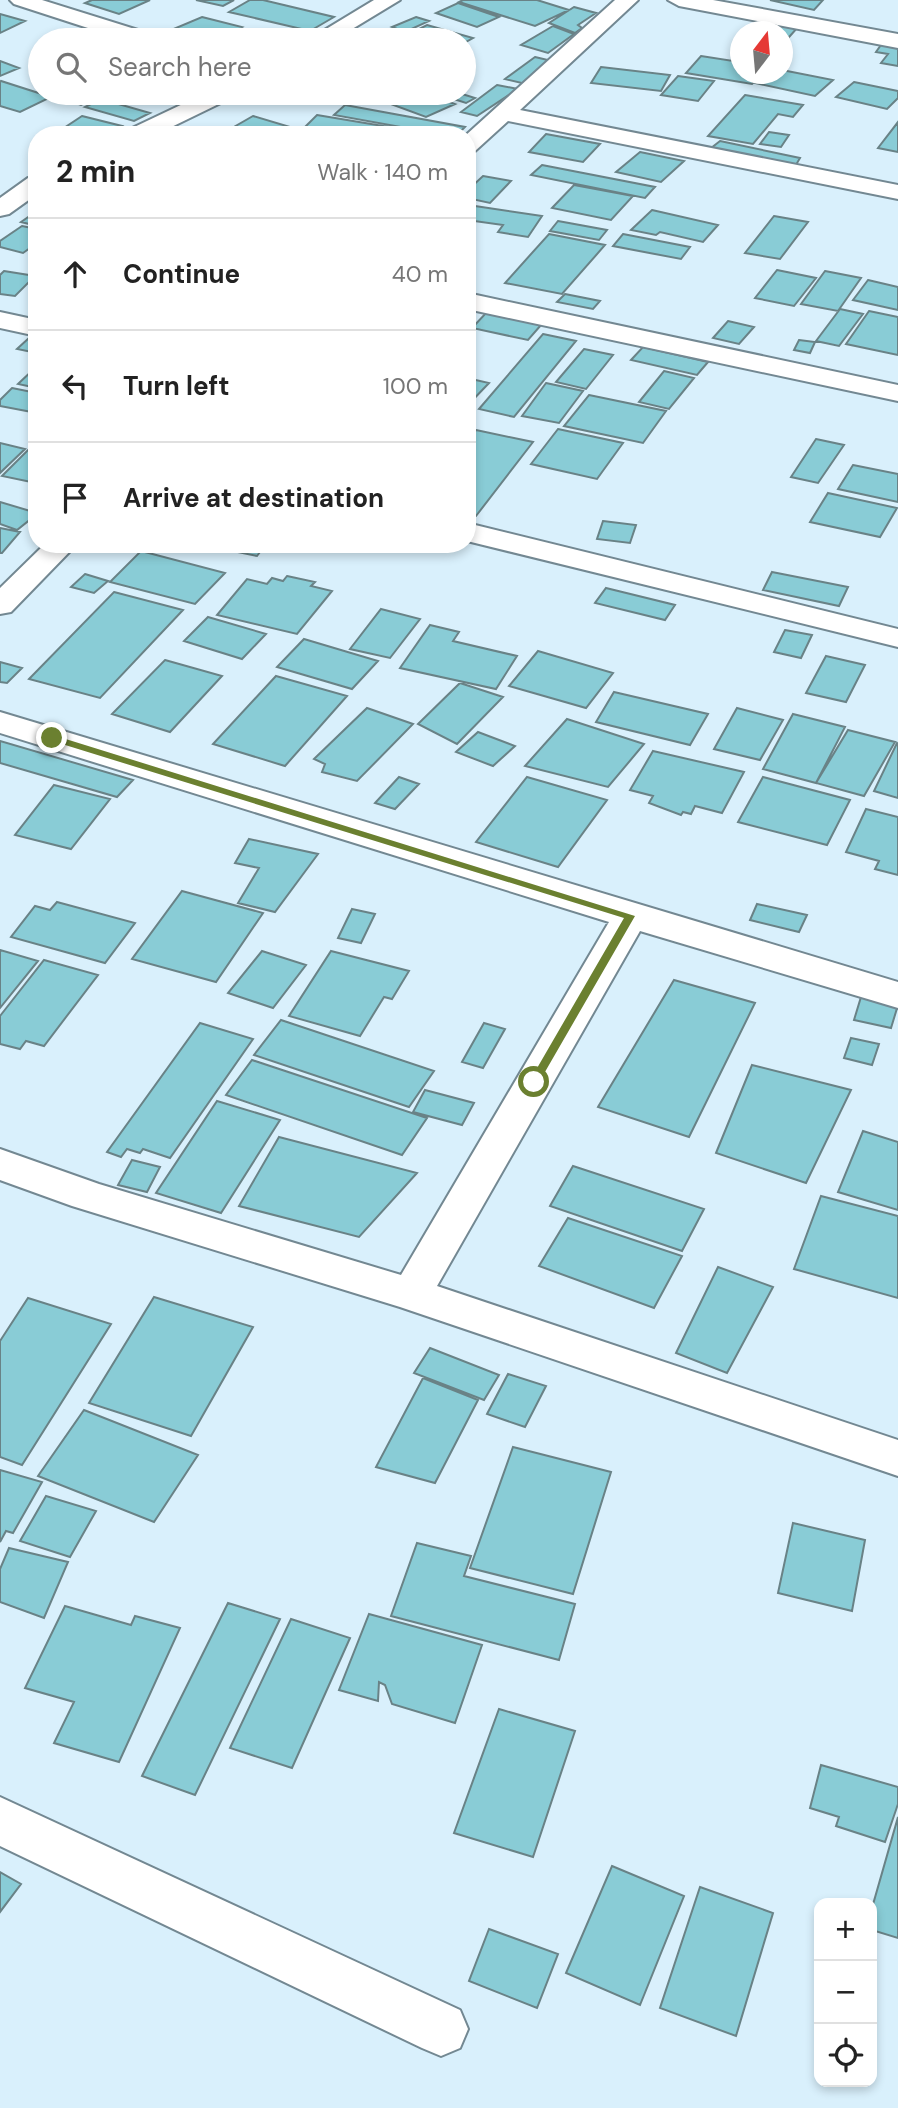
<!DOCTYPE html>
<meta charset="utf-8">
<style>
body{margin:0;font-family:"DM Sans",sans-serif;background:#f2f2f2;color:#222}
.controls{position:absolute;right:21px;bottom:21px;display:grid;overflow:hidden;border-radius:14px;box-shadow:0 4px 10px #0003}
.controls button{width:63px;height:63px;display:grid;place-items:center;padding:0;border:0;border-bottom:2px solid #e0e0e0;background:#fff;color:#222;font:35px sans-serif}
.compass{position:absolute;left:730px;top:21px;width:63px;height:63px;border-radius:50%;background:#fff;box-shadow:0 4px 10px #0003;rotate:16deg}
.stop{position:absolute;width:21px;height:21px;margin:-16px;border:5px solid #6b8030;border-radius:50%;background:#fff}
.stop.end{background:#6b8030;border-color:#fff;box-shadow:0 2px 7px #0008}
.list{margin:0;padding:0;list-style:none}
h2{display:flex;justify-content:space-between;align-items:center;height:91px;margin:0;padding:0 28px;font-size:30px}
h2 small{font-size:23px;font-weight:400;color:#767676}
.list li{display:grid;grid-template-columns:46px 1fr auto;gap:21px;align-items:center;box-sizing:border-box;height:112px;padding:0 28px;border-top:2px solid #e0e0e0}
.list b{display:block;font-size:26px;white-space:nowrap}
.list em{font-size:23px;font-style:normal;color:#767676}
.icon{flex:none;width:38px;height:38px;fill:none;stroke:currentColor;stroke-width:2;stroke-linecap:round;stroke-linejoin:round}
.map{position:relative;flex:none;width:898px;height:2108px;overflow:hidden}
.search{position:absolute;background:#fff;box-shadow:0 4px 10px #0003;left:28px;top:28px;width:448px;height:77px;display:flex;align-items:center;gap:18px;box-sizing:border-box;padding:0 24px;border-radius:38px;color:#767676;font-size:26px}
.panel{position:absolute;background:#fff;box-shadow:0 4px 10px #0003;left:28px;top:126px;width:448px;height:427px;border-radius:28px}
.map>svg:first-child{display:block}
.building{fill:#89ccd6;stroke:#698286;stroke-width:2}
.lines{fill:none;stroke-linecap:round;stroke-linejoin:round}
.minor-casing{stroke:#738892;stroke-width:4}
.minor{fill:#fff;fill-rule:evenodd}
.route{fill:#6b8030}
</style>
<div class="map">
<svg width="898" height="2108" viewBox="0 0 898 2108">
<rect width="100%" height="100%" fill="#d9f0fc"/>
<path class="building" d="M 92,0 L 150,0 L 119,14 L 85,3 Z
M 196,0 L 234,0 L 223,6 Z
M 250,0 L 263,0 L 334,17 L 310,31 L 229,12 Z
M 463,0 L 537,0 L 569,10 L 535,26 L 459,2 Z
M 770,0 L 823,0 L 814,10 Z
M 458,3 L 499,17 L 477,27 L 436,13 Z
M 574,7 L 596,13 L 578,25 L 582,28 L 575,33 L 549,23 Z
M 0,14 L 25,21 L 0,33 Z
M 202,17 L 242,27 L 219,40 L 191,40 L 164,33 Z
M 416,17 L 429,21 L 405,32 L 392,27 Z
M 762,22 L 798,27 L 782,45 L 782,32 L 753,32 Z
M 427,25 L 473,38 L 464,43 L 399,39 Z
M 553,26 L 574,34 L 548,53 L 521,45 Z
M 258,30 L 289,40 L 236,40 Z
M 883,42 L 898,45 L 898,66 L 881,63 L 888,54 L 876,52 Z
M 701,56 L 740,62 L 740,74 L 761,74 L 752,84 L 686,73 Z
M 535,57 L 552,61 L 526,84 L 505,79 Z
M 0,61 L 19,68 L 0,76 Z
M 601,67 L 670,75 L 661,91 L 591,83 Z
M 782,70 L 833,80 L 815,96 L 755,83 L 766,74 L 782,74 Z
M 678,76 L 714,81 L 698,101 L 661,95 Z
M 0,82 L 1,81 L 51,97 L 20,112 L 0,106 Z
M 854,82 L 898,91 L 898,98 L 887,109 L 836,97 Z
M 497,85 L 518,89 L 477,116 L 461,112 Z
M 63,93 L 106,93 L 81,105 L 56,96 Z
M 291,93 L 339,93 L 333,99 Z
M 361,93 L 424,93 L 455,104 L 426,117 Z
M 435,93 L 459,93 L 475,98 L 466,103 Z
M 745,95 L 803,105 L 793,117 L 778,114 L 753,144 L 708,136 Z
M 101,99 L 150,113 L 134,121 L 85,107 Z
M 345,105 L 465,127 L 457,135 L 445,135 L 334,115 Z
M 317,115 L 419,132 L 321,135 L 301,131 Z
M 82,116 L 122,126 L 108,135 L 58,132 Z
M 253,116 L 290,127 L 275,135 L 220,135 Z
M 898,122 L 898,152 L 878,148 Z
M 769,132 L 789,135 L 781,147 L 760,144 Z
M 546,134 L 600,144 L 583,162 L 529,152 Z
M 720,141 L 800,158 L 793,170 L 706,152 Z
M 640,152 L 684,161 L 661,182 L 616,172 Z
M 542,165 L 655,187 L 645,198 L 531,175 Z
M 483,176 L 511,181 L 490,203 L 467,198 L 467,191 Z
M 574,185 L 633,196 L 611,220 L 552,208 Z
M 475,206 L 542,216 L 528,237 L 498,232 L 503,225 L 467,220 Z
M 652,210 L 718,225 L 703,242 L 660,232 L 656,235 L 631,230 Z
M 37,211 L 37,226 L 21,222 Z
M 774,216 L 808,222 L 780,259 L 745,253 Z
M 558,221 L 607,230 L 599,240 L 550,231 Z
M 22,226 L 37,229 L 37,243 L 23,253 L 0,247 L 0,241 Z
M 549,234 L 605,245 L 562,294 L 505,283 Z
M 623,234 L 690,247 L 681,259 L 613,246 Z
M 777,270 L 816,278 L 794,306 L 755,298 Z
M 4,271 L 35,276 L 15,296 L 0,294 L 0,275 Z
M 825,271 L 861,278 L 838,311 L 801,304 Z
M 868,280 L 898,287 L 898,310 L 853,300 Z
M 565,294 L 600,301 L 593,309 L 557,302 Z
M 840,309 L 863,314 L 839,346 L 816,341 Z
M 869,311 L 898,317 L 898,355 L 846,344 Z
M 486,313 L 541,325 L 528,340 L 472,328 Z
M 728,321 L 754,327 L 739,344 L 713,338 Z
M 543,334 L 576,341 L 514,417 L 479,409 Z
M 30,337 L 37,338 L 37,353 L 17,349 Z
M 799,340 L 815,342 L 810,353 L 794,350 Z
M 643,347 L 708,362 L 697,375 L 631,360 Z
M 584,349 L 613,355 L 586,389 L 556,382 Z
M 37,366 L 37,388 L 18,384 Z
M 664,371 L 694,378 L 669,409 L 639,402 Z
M 467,378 L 489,383 L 467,406 Z
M 546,383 L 583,391 L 559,423 L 522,416 Z
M 12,388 L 37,393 L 37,413 L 0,406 L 0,400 Z
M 589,395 L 666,411 L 643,443 L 564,426 Z
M 558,429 L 623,443 L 597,479 L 531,464 Z
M 476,430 L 533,442 L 476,516 L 467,514 L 467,441 Z
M 816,439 L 844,445 L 818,483 L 791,477 Z
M 0,443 L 25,449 L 0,473 Z
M 28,450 L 37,452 L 36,483 L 2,476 Z
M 853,465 L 898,474 L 898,502 L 838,489 Z
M 828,493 L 897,508 L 880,537 L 810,522 Z
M 0,502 L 37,513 L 37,514 L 17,530 L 0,524 Z
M 603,521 L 636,525 L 630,543 L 597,539 Z
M 0,528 L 20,532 L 2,553 L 0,553 Z
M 157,544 L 175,544 L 168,552 L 153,549 Z
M 244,544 L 266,544 L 257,556 L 238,552 Z
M 141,551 L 225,573 L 195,604 L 110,582 Z
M 772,572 L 848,587 L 839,606 L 763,590 Z
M 85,574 L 108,581 L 94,593 L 71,587 Z
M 287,576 L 315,582 L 311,586 L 332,591 L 297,634 L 217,615 L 247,579 L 267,584 L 272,578 L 283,581 Z
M 606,588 L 675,605 L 665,620 L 595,603 Z
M 114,592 L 183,610 L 100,698 L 29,679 Z
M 381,609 L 420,619 L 390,658 L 350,649 Z
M 208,617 L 266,634 L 242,659 L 184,641 Z
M 430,625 L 459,632 L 453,641 L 517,656 L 496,689 L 400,668 Z
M 785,630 L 812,635 L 801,658 L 774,652 Z
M 304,639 L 378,661 L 352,689 L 277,667 Z
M 538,651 L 613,673 L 586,708 L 509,686 Z
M 826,656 L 865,665 L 846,702 L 806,693 Z
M 165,660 L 222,676 L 170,732 L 112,714 Z
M 0,662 L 22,668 L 7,683 L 0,682 Z
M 276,676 L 347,696 L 285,766 L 213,744 Z
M 460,683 L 503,697 L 457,744 L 418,724 Z
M 614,692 L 708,714 L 690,745 L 596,722 Z
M 367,708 L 413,724 L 357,781 L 322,772 L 325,764 L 314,759 Z
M 737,708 L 783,720 L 760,760 L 714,749 Z
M 793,714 L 845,727 L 816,783 L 763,769 Z
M 567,719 L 644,744 L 608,787 L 525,766 Z
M 848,730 L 895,742 L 864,796 L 816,783 Z
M 478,732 L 515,746 L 493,766 L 456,752 Z
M 0,741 L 133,780 L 117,797 L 0,763 Z
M 897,743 L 898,744 L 898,798 L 874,791 Z
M 653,751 L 744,772 L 722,813 L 695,806 L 691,814 L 683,812 L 681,815 L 649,803 L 653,796 L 630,790 Z
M 399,777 L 419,784 L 395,809 L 375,803 Z
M 527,777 L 607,800 L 558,867 L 476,842 Z
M 763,777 L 850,800 L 827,845 L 738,822 Z
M 54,785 L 110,799 L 71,849 L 15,835 Z
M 866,809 L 898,817 L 898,875 L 875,869 L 879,861 L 846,852 Z
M 249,839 L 318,854 L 275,912 L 238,903 L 259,868 L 235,863 Z
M 182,891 L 263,913 L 216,982 L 132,959 Z
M 57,902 L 135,923 L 105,963 L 11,937 L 35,906 L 50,910 Z
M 757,904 L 807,915 L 799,932 L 750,920 Z
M 352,909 L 375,914 L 361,943 L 338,938 Z
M 0,950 L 38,961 L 0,1008 Z
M 262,951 L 306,965 L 273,1008 L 228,993 Z
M 331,951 L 409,971 L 392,999 L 384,997 L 360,1036 L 289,1016 Z
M 44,960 L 98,975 L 44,1046 L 26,1041 L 20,1049 L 0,1044 L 0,1016 Z
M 674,980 L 755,1003 L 689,1137 L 598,1107 Z
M 861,997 L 898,1005 L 891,1028 L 854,1020 Z
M 281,1020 L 434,1071 L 409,1107 L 254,1055 Z
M 200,1023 L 253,1039 L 170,1158 L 143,1149 L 140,1153 L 127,1149 L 121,1157 L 107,1152 Z
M 484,1023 L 505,1029 L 483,1068 L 462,1062 Z
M 851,1038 L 879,1044 L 872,1065 L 844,1058 Z
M 252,1060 L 427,1118 L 402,1155 L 226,1095 Z
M 752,1065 L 851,1090 L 806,1183 L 716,1153 Z
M 425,1090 L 474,1103 L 462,1125 L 413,1112 Z
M 217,1101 L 280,1120 L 221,1213 L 156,1193 Z
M 863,1131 L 898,1142 L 898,1210 L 838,1192 Z
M 279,1137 L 417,1173 L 359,1237 L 239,1206 Z
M 132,1160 L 160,1167 L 147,1192 L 118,1185 Z
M 573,1166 L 704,1209 L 682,1251 L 550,1206 Z
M 821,1196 L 898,1216 L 898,1298 L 794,1269 Z
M 568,1218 L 682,1256 L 654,1308 L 539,1266 Z
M 718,1267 L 773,1287 L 727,1373 L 676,1353 Z
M 154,1297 L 253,1327 L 191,1436 L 89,1403 Z
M 28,1298 L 111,1324 L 22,1465 L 0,1457 L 0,1341 Z
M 430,1348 L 499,1375 L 484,1400 L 414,1373 Z
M 508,1374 L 546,1386 L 525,1427 L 487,1414 Z
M 423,1378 L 478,1400 L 435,1483 L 376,1467 Z
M 84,1410 L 198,1455 L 154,1522 L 38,1476 Z
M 513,1447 L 611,1472 L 573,1594 L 470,1568 Z
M 0,1470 L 42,1482 L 13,1533 L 6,1531 L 0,1542 Z
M 46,1496 L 96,1511 L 70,1557 L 20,1541 Z
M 793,1523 L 865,1540 L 852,1611 L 778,1593 Z
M 417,1543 L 471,1556 L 464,1576 L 575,1604 L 559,1660 L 391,1616 Z
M 9,1548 L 68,1562 L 44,1618 L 0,1602 L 0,1569 Z
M 228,1603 L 280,1619 L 195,1795 L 142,1776 Z
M 65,1606 L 131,1625 L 135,1616 L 180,1628 L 119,1762 L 54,1743 L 74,1702 L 25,1688 Z
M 369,1614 L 482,1645 L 455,1723 L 392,1704 L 385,1685 L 379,1682 L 378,1701 L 339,1690 Z
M 291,1619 L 350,1638 L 292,1768 L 230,1748 Z
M 499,1709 L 575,1731 L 533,1857 L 454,1833 Z
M 821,1765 L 898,1787 L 898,1804 L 885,1842 L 836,1826 L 839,1817 L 810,1808 Z
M 898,1817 L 898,1938 L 872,1930 L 872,1908 Z
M 612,1866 L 684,1896 L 640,2005 L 566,1973 Z
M 0,1872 L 21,1884 L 0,1912 Z
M 700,1887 L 773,1913 L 736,2036 L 660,2008 Z
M 489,1929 L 558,1954 L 537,2008 L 469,1981 Z"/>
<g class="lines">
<g class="minor-casing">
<path id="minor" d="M 10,0 L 42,0 L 154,35 L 157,40 L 125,40 L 14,4 Z
M 374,0 L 400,0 L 334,40 L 308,40 Z
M 615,0 L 638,0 L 520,110 L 898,185 L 898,199 L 508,121 L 475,151 L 467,153 L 466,135 Z
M 668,0 L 713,0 L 898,34 L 898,48 L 679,6 Z
M 206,93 L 234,93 L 231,98 L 155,135 L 125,135 L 128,130 Z
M 37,176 L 37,194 L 9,214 L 0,216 L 0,198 L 28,178 Z
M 467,293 L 898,385 L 898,401 L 467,309 Z
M 0,312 L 37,320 L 37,336 L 0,328 Z
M 467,523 L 898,629 L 898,647 L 467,541 Z
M 45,544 L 77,544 L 11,612 L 0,614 L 0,588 Z
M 0,712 L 898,982 L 898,1008 L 640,931 L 437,1286 L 898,1440 L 898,1476 L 400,1307 L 72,1206 L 0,1180 L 0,1149 L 99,1184 L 401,1275 L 609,922 L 0,733 Z
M 0,1797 L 460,2010 L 468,2029 L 460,2048 L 441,2056 L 422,2048 L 0,1846 Z"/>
</g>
<use href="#minor" class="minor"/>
</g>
<path class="route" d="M 49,736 L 56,736 L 635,916 L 538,1084 L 530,1084 L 529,1082 L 624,918 L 49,740 Z"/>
</svg>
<div class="controls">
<button>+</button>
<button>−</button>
<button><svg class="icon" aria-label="locate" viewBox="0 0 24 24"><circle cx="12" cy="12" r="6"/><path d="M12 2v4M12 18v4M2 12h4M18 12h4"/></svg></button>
</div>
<svg class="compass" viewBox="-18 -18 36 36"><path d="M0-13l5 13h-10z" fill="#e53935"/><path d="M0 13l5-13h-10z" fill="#767676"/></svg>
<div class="stop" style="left:534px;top:1082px"></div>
<div class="stop end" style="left:52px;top:738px"></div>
<div class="search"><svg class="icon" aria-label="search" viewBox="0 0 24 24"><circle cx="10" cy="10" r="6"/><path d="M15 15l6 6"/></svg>Search here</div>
<section class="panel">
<h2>2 min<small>Walk · 140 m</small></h2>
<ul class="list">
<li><svg class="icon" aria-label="ahead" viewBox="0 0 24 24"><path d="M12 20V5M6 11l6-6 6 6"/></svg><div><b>Continue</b></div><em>40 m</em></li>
<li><svg class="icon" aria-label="left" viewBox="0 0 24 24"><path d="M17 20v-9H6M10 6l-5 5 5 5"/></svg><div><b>Turn left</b></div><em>100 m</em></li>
<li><svg class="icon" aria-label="arrive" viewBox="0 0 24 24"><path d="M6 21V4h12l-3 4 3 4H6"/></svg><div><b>Arrive at destination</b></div></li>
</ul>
</section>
</div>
